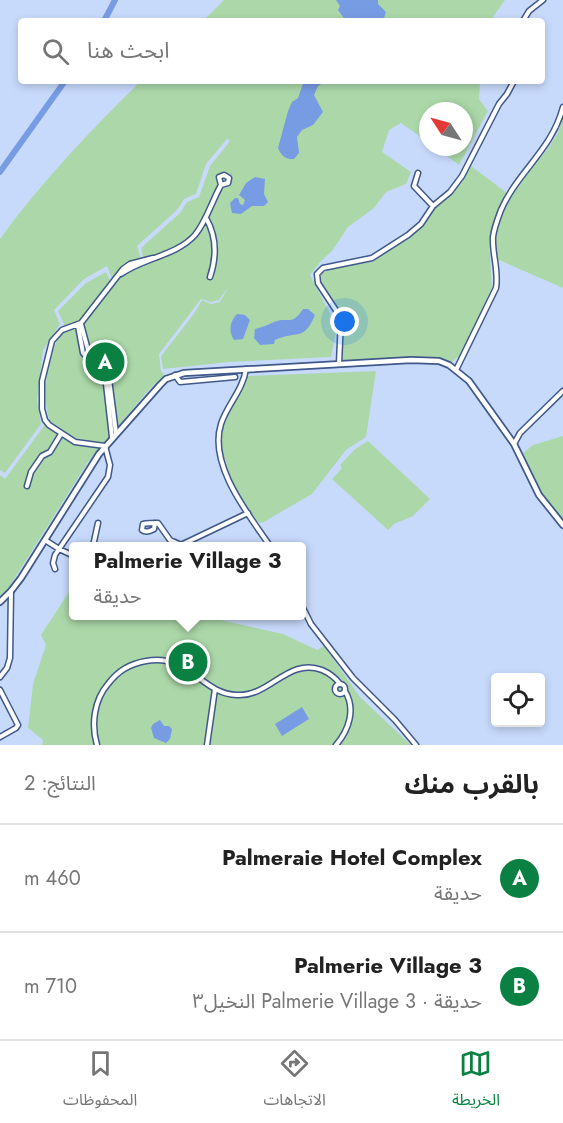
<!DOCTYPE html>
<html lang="ar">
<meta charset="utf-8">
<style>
body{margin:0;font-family:Jost,"Noto Sans Arabic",sans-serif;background:#f2f2f2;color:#222;direction:rtl}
.controls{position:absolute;right:18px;bottom:18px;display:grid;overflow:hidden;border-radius:6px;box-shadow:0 3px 9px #0003}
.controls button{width:54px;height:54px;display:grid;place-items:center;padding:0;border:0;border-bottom:2px solid #e0e0e0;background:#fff;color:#222;font:30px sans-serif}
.compass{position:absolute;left:419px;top:102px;width:54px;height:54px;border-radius:50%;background:#fff;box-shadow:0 3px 9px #0003;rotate:306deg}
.you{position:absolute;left:345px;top:322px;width:21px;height:21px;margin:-15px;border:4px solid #fff;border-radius:50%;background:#1a73e8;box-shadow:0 0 0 9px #1a73e833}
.badge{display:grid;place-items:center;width:39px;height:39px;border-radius:50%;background:#0b8043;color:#fff;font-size:20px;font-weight:700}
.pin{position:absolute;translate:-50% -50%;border:3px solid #fff;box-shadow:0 2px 6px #0006}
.popup{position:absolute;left:69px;top:542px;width:237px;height:78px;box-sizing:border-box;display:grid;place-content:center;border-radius:6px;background:#fff;filter:drop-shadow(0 2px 4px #0005);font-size:20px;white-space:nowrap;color:#767676}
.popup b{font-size:22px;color:#222}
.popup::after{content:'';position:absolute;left:50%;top:100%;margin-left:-12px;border:12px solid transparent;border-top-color:#fff}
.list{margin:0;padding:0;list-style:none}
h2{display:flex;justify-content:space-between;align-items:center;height:78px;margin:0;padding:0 24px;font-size:26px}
h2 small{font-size:20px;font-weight:400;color:#767676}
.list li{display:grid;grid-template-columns:39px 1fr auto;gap:18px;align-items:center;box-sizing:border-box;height:108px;padding:0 24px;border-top:2px solid #e0e0e0}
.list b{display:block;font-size:22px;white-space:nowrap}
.list p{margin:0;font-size:20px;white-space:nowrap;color:#767676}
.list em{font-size:20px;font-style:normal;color:#767676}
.icon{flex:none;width:33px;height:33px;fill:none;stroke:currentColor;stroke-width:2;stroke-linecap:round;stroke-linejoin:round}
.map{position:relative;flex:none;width:563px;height:745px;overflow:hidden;direction:ltr}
.search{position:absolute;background:#fff;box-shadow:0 3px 9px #0003;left:18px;right:18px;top:18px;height:66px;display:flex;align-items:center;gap:15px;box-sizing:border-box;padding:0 21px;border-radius:6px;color:#767676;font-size:22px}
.sheet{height:294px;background:#fff}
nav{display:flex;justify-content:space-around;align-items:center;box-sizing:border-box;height:84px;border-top:2px solid #e0e0e0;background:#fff;font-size:16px;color:#767676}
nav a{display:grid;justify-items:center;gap:3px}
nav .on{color:#0b8043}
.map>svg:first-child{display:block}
.green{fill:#acd8a9}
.water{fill:#789ce4}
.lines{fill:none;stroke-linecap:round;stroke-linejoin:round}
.river{stroke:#789ce4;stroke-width:6}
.minor-casing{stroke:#40598a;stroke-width:7}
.tertiary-casing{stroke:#40598a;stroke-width:8}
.minor{stroke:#fff;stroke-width:4}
.tertiary{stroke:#fff;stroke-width:4.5}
</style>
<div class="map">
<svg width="563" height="745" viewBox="0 0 563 745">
<rect width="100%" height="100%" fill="#c8dafc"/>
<path class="green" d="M 224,0 L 505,0 L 490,21 L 203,21 Z
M 141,81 L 480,81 L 479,99 L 488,111 L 459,165 L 435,147 L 464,147 L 464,111 L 428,111 L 428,142 L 401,123 L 389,130 L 382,152 L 411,172 L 406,184 L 386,192 L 374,208 L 348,227 L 332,251 L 321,261 L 310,275 L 337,327 L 331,357 L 229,362 L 163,369 L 161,356 L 193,315 L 202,300 L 211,304 L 220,302 L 229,286 L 219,300 L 211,302 L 201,299 L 159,354 L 161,371 L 166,376 L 153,385 L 88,462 L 6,592 L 0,596 L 0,475 L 5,479 L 49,419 C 40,386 50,354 64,324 L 58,311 L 86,283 L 106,272 L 112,285 L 131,269 L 144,263 L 141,248 L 180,213 L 187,202 L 199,197 L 210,166 L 230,141 L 227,139 L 206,164 L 196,194 L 184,199 L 177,210 L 137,246 L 141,259 L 127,263 L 112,279 L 107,266 L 84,279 L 54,310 L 60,324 L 43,350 L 37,400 L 41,424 L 5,473 L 0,470 L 0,239 C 41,182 91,130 141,81 Z
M 563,116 L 563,288 L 499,260 L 495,260 L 495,235 L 506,205 L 520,180 L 547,150 L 558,133 Z
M 471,166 L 507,193 L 499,208 L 489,242 L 492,287 L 462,353 L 451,363 C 418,352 379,359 344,362 L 342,360 L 343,324 L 321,285 L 319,280 L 319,274 L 345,265 L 372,262 L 413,234 L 424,222 L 434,208 L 448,198 L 459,186 Z
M 376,371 L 366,437 L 346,450 L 312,494 L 262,523 L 256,521 L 223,467 L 227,463 C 203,436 240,401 247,376 Z
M 563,436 L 563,519 L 539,490 L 523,453 L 533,445 Z
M 368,441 L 430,499 L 413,516 L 394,524 L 388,530 L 332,479 L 342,468 L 340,465 L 354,450 Z
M 73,586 L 74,616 L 203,616 L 283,634 L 317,650 L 324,646 L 360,697 L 411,745 L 42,745 L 43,740 L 28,728 L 33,684 L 46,645 L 41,635 Z"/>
<path class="water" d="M 336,0 L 378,0 L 378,4 L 386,12 L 384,18 L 380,21 L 375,18 L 373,21 L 346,21 L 338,10 L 340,6 Z
M 304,81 L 326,81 L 318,86 L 314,95 L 323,112 L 313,125 L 302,130 L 297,137 L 299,153 L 294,159 C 285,160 281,155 278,148 L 288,111 L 292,102 L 298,98 Z
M 255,177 L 265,179 L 264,194 L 268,202 L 264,206 L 252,206 L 241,214 L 232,213 L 230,203 L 235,198 L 238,198 L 240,204 L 243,205 L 245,200 L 239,195 L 246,183 Z
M 303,309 L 308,309 L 315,315 C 304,342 296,330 275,340 L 274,344 L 260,345 L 254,338 L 255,329 C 262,327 268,325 274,322 C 289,316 291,327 303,309 Z
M 237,314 L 245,315 L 250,320 L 243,339 L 234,340 C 228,331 230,321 237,314 Z
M 302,707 L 309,719 L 282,736 L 275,724 Z
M 160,720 L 164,726 L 169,726 L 172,729 L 170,739 L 166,743 L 154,738 L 151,728 L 153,724 Z"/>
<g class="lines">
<path class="river" d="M 104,21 L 115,0
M 0,172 L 65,81"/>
<g class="minor-casing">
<path id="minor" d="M 523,21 L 529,11 L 543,0
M 418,173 L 414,186 L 433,206
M 206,218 C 217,237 217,256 210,277
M 121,274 C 143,258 176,256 195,235 C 206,222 212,201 221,185 L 219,177 L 224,175 L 229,178 L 228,183 L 221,185
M 81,324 L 88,350 L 108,371 L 116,433
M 78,326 L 83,353 L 105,375 L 112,437
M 339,364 L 341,318 L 318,283 L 317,274 L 323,268 L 372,258 L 408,235 L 421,224 L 433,206 L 450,192 L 462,176 L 499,104 L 507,94 L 514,81
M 246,369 C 243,390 227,405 221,424 C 208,465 249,515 270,546
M 456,370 L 496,288 C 499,271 492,254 493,237 C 494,228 498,218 501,210 C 518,171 552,150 563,107
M 175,375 L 180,382 L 235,377
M 514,444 L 520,433 L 563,391
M 27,486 L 31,472 L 42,456 L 50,452 L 61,434
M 155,523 L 154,529 C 150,531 146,533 142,530 L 143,524 C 148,523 153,523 158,523 L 170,540 L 181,545 L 248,513
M 45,540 L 59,549 L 74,556
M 93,546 L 98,523
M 55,569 L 53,563 L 55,555 L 108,477 L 110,465 L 105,446 L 75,442 L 49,425 L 45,420 L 42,409 L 42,381 L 52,341 L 62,330 L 81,323 L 123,269 L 130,264 L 153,258
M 302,606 L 311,624 L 353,678 L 395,720 L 416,745
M 0,677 L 7,668 L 10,658 L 11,591
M335 689a5 5 0 1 1 10 0a5 5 0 1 1-10 0Z
M 0,690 L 18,725 L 16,728 L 0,737
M 97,745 C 91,725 94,700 108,684 C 118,671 129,664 146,661 C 190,653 201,694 237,695 C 270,697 288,657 322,670 C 329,673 335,677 340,684
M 207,745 L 215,689
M 336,745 C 349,730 356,709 345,691"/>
</g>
<g class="tertiary-casing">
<path id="tertiary" d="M 0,602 L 11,591 L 21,578 L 99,454 L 160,385 L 166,379 L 184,373 L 411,360 L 439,361 L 449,365 L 469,381 L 514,444 L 539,495 L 563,525"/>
</g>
<use href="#minor" class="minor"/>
<use href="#tertiary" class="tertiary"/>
</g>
</svg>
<div class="controls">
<button><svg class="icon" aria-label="locate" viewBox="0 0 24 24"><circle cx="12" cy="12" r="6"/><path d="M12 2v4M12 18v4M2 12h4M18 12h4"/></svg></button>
</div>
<svg class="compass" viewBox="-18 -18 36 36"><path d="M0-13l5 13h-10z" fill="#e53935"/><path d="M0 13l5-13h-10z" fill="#767676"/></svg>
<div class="you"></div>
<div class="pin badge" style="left:105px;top:362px">A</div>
<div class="pin badge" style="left:188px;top:662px">B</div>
<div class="popup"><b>Palmerie Village 3</b>حديقة</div>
<div class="search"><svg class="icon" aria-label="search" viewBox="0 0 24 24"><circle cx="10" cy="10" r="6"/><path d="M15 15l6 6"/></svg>ابحث هنا</div>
</div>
<section class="sheet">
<h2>بالقرب منك<small>النتائج: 2</small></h2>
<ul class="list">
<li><span class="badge">A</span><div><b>Palmeraie Hotel Complex</b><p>حديقة</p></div><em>460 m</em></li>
<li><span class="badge">B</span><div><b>Palmerie Village 3</b><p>حديقة · Palmerie Village 3 النخيل٣</p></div><em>710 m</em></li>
</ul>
</section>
<nav>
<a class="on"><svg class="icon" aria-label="map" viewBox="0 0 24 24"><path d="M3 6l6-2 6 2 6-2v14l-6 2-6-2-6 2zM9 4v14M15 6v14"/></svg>الخريطة</a>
<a><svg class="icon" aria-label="directions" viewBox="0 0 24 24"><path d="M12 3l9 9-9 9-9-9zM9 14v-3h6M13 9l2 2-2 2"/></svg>الاتجاهات</a>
<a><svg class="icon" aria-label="saved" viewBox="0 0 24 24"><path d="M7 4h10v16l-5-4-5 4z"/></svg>المحفوظات</a>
</nav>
